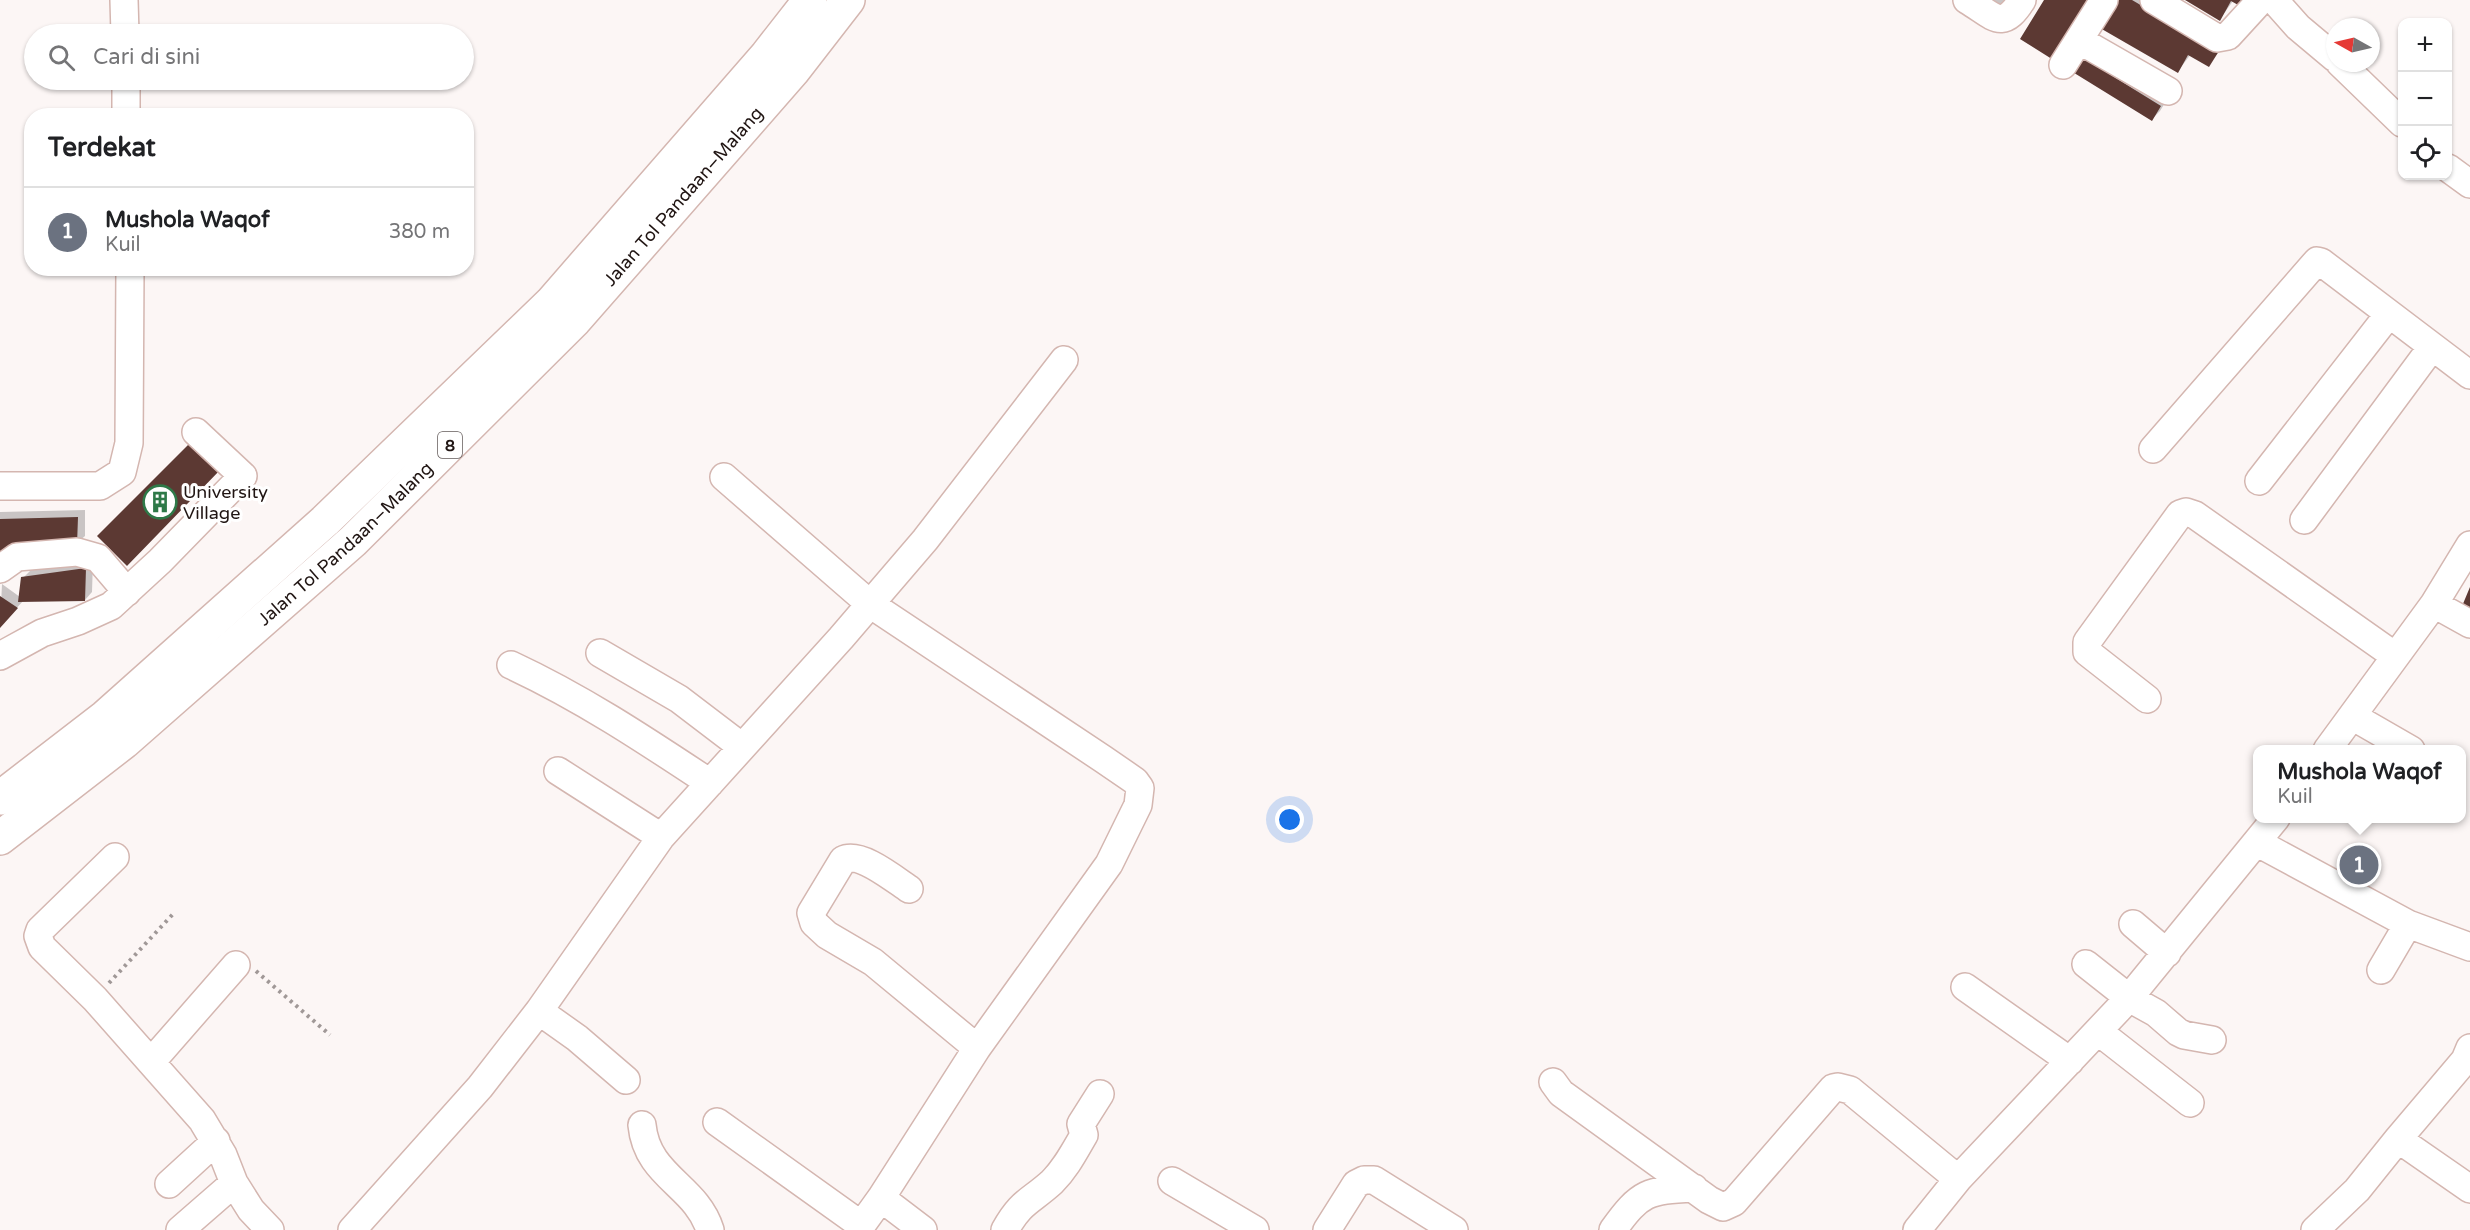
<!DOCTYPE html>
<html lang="id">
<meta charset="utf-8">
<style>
body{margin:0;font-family:"Varela Round",sans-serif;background:#f2f2f2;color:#202124}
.controls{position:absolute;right:18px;top:18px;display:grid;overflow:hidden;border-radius:12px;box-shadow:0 2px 4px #0004}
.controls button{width:54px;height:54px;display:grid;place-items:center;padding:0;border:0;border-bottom:2px solid #e0e0e0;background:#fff;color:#202124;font:30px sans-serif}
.compass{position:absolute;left:2326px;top:18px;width:54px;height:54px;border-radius:50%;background:#fff;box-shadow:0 2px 4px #0004;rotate:278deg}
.you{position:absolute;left:1290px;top:820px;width:21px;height:21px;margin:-15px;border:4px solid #fff;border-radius:50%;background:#1a73e8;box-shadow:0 0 0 9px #1a73e833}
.badge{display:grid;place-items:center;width:39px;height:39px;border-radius:50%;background:#2e7948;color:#fff;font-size:20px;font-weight:700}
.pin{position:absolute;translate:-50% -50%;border:3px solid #fff;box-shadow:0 2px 6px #0006}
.popup{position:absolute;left:2253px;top:745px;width:213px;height:78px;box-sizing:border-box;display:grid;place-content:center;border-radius:12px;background:#fff;filter:drop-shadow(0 2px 4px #0005);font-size:20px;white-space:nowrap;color:#757577}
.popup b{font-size:22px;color:#202124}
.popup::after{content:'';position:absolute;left:50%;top:100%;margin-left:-12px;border:12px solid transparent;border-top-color:#fff}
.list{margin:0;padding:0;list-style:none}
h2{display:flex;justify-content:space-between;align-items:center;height:78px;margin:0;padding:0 24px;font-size:26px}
h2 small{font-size:20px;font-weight:400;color:#757577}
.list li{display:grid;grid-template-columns:39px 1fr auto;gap:18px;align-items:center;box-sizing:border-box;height:90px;padding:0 24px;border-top:2px solid #e0e0e0}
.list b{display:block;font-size:22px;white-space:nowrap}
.list p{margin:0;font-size:20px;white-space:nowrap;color:#757577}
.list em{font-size:20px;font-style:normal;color:#757577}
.icon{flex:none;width:33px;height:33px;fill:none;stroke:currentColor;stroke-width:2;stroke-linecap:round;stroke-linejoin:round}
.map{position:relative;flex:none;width:2470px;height:1230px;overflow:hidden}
.search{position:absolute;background:#fff;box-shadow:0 2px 4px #0004;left:24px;top:24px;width:450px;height:66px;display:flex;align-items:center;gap:15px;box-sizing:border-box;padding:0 21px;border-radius:33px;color:#757577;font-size:22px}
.panel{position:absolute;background:#fff;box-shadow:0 2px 4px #0004;left:24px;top:108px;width:450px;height:168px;border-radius:24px}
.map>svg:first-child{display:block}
.shadow{fill:#0003}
.building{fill:#5c3933}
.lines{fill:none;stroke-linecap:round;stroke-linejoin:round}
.minor-casing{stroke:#d4b6b0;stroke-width:30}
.highway-casing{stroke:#d4b6b0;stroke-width:36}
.path{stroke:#a09897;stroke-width:4;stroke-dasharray:3 4.5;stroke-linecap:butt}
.minor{stroke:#fff;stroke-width:27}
.highway{stroke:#fff;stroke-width:33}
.labels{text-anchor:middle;stroke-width:6;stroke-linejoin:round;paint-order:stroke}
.shield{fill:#fff;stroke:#635b5a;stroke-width:1.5}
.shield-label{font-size:16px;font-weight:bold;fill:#201513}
.street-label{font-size:18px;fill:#201513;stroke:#fff}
.poi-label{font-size:18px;fill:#201513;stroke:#fff;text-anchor:start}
</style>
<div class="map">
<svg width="2470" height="1230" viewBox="0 0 2470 1230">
<rect width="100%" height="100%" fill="#fcf6f5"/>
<path class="shadow" d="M 1990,0 L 2012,0 L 2005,9 Z
M 2118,0 L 2152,0 L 2225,43 L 2209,65 L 2191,54 L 2178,71 Z
M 2188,0 L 2233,1 L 2220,19 Z
M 2089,50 L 2168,98 L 2160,111 L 2152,119 L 2073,71 Z
M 85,510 L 85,536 L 77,543 L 0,555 L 0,512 Z
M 93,561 L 92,592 L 85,600 L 24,600 L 0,626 L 2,584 L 20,597 L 23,578 L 31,570 Z"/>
<path class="building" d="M 2044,0 L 2093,0 L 2055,61 L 2020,39 Z
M 2117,0 L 2132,0 L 2219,51 L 2209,67 L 2188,55 L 2178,73 L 2100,28 Z
M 2185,0 L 2252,0 L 2247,10 L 2231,1 L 2220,21 Z
M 2080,56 L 2161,106 L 2152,121 L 2071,71 Z
M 193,440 L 222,468 L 127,566 L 97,536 Z
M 78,517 L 77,545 L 0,557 L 0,519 Z
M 86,568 L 85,601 L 18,602 L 21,577 Z
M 2470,587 L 2470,616 L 2460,611 Z
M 0,596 L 18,608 L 0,628 Z"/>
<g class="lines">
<g class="minor-casing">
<path id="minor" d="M 124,0 L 125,34
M 1967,0 C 1994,16 2002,32 2022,0
M 2154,0 L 2217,38 L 2228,36 L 2261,0
M 2274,0 L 2298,27 L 2335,58
M 2079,40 L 2168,91
M 2340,63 L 2402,123
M 2063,65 L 2104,0
M 126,80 L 126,116
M 2448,168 L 2470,184
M 2153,449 L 2317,261 L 2321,262 L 2470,375
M 724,477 L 870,604 L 1103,759 L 1135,781 L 1140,788 L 1138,805 L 1109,864 L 977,1048 L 881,1198 L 858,1230
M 2259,481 L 2389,314
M 0,486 L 100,486 L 122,472 L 129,443 L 130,268
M 2304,520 L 2432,347
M 0,569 L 17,557 L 77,552 L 98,558 L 127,592
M 2434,604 L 2470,624
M 600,653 L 679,699 L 742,747
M 0,656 L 42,633 L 78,621 L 111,606 L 160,561 L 243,476 L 196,432
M 511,665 C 582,698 645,740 710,783
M 2147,699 L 2087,652 L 2087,642 L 2180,514 L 2186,512 L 2195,515 L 2395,656
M 2352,716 L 2411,750
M 2327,750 L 2434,604 L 2470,545
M 558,771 L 661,837
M 2258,843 L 2408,924 L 2470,947
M 115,857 L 40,930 L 38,936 L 42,947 L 95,999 L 202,1120 L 223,1155 L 234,1183 L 251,1210 L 270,1230
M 909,889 C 894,879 860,851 843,860 L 811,913 L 814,923 L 827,935 L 873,962 L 977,1048
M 2133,924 L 2167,953
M 2086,964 L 2129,998 L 2156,1013 L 2178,1032 L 2184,1035 L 2212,1040
M 2381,970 L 2408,924
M 1965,987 L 2070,1061
M 539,1011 L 577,1038 L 626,1080
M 2099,1032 L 2190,1103
M 2470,1048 L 2465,1060 L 2398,1139 L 2470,1189
M 152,1061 L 236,965
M 1553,1082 L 1561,1093 L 1709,1200 L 1723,1207 L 1734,1202 L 1833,1088 L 1838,1087 L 1850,1090 L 1958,1179
M 717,1122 L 861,1225
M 642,1125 C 647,1177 696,1185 710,1230
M 1172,1181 L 1255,1230
M 169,1184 L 216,1141
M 881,1198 L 923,1230
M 180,1230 L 234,1183
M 352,1230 L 480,1087 L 539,1011 L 661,837 L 841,638 L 925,540 L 1064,360
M 1005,1230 C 1021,1201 1030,1202 1052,1182 C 1066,1168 1074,1152 1084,1135 L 1081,1124 L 1100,1094
M 1327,1230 L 1356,1184 L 1364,1180 L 1374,1180 L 1454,1230
M 1613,1230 C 1640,1192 1648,1190 1694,1188
M 1917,1230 L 1958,1179 L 2129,998 L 2276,818
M 2315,1230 L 2357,1190 L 2398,1139"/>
</g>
<g class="highway-casing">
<g id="highway">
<path d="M 0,798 L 105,717 L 325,521 L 551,303 L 767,55 L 810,0"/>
<path id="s1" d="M 0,838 L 124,742 L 353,541 L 575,320 L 793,71 L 848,0"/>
</g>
</g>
<path class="path" d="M 256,971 L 330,1035
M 109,983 L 173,914"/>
<use href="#minor" class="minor"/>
<use href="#highway" class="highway"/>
</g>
<defs>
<g id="building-ring" transform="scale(1.725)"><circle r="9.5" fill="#fff" stroke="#2e7948" stroke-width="1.5"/><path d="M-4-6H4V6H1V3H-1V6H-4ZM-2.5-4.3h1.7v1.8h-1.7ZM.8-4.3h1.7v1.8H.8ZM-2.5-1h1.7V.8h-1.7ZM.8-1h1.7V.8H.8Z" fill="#2e7948"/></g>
</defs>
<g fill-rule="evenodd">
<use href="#building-ring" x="160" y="502"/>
</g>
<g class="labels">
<rect class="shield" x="438" y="432" width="24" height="26" rx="4.5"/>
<g class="shield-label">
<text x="450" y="451">8</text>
</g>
<g class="street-label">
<text dy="6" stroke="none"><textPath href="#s1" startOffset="939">Jalan Tol Pandaan–Malang</textPath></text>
<text dy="6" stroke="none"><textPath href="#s1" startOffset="454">Jalan Tol Pandaan–Malang</textPath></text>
</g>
<g class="poi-label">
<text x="183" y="498">University<tspan x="183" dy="21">Village</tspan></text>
</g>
</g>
</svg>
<div class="controls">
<button>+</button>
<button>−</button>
<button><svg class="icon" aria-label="locate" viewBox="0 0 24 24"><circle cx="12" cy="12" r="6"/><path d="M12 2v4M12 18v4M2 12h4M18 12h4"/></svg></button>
</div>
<svg class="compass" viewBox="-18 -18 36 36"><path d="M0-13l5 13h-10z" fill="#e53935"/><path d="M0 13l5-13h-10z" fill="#757577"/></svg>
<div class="you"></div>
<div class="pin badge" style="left:2359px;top:865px;background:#6b7280">1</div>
<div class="popup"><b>Mushola Waqof</b>Kuil</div>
<div class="search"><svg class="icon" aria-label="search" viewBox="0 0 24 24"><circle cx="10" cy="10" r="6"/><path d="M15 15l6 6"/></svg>Cari di sini</div>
<section class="panel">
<h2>Terdekat<small></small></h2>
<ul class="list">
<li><span class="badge" style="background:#6b7280">1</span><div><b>Mushola Waqof</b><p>Kuil</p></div><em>380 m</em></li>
</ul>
</section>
</div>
